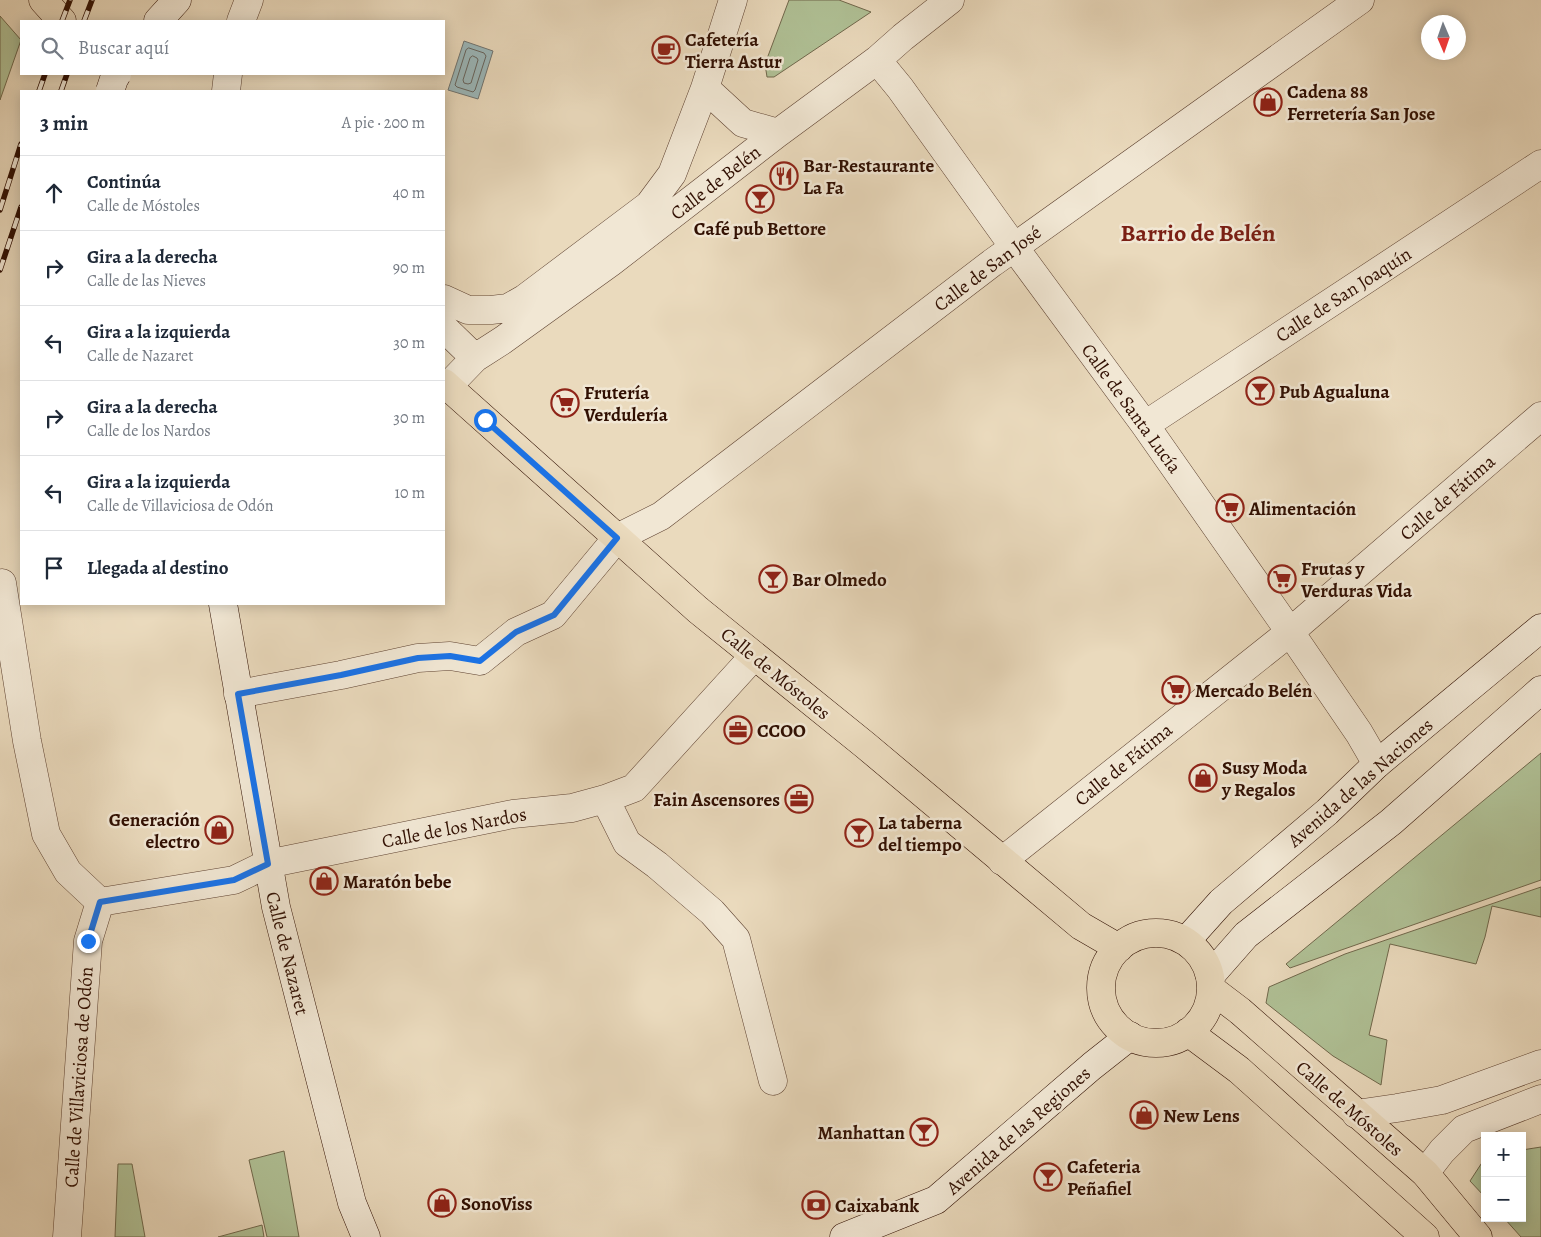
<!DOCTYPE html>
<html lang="es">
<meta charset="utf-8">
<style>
body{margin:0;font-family:Alegreya,serif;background:#f2f2f3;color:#1f2937}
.controls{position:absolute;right:15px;bottom:15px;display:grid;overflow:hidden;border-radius:0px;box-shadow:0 2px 12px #0003}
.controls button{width:45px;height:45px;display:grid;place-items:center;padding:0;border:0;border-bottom:1px solid #e0e1e3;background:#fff;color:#1f2937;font:25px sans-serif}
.compass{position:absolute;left:1421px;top:15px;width:45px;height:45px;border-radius:50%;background:#fff;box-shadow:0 2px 12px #0003;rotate:178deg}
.stop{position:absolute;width:15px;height:15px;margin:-11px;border:4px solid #1a73e8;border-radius:50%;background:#fff}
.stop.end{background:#1a73e8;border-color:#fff;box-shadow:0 1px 5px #0008}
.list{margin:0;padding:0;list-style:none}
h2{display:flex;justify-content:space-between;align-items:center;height:65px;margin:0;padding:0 20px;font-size:21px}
h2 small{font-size:16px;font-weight:400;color:#747a83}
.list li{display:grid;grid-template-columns:32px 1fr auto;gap:15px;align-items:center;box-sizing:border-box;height:75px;padding:0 20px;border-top:1px solid #e0e1e3}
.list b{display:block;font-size:19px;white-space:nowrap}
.list p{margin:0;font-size:16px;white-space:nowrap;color:#747a83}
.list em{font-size:16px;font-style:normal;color:#747a83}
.icon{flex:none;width:28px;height:28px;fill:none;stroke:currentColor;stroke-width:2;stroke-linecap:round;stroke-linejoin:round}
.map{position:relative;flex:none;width:1541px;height:1237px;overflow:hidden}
.search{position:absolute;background:#fff;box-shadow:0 2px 12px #0003;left:20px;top:20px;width:425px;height:55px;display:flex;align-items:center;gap:12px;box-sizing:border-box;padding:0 18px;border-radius:0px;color:#747a83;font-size:19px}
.panel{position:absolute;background:#fff;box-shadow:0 2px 12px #0003;left:20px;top:90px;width:425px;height:515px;border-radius:0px}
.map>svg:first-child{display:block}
.green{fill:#b0c196;stroke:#70684c}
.water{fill:#9bb8bb;stroke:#707471}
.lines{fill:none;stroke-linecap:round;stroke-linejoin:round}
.shore{stroke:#66645e;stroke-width:1}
.street-casing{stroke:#5e4231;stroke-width:29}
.secondary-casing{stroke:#300f02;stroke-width:29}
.primary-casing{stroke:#300f02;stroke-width:29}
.street{stroke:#f1e7d4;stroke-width:28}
.secondary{stroke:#f1e7d4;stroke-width:28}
.primary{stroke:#eadabd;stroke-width:28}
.rail-casing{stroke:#300f02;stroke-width:5.5}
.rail{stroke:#f1e7d4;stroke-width:4;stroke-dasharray:11;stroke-linecap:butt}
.secondary-bridge-casing{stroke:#300f02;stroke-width:29;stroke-linecap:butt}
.secondary-bridge{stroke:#f1e7d4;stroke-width:28}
.route{stroke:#1a73e8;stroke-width:6}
.labels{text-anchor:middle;stroke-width:5;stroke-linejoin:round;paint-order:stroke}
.poi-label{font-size:19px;font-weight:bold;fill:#300f02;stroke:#f1e7d4;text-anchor:start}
.street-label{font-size:19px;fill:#300f02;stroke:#f1e7d4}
.district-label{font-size:24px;font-weight:bold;fill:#7a1f14;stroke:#f1e7d4}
</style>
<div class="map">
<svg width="1541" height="1237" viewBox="0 0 1541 1237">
<rect width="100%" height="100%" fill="#eadabd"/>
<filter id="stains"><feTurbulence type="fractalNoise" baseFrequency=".004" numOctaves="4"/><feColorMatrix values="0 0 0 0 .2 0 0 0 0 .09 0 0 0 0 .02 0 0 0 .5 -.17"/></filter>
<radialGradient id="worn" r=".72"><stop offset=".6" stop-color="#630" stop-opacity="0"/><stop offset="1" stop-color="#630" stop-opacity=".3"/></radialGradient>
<path class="green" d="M 789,0 L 839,0 L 871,12 L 774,77 L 767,77 L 765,64 Z
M 0,16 L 21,40 L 0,100 Z
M 1541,753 L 1541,880 L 1290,968 L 1286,964 Z
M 1541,887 L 1541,917 L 1492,906 L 1485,937 L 1476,964 L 1390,944 L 1369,1035 L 1387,1040 L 1381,1085 L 1333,1056 L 1266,1003 L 1269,987 L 1345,954 Z
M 1541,1147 L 1541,1237 L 1521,1237 L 1504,1218 L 1522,1218 L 1522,1150 Z
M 284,1151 L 299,1237 L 267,1237 L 249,1160 Z
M 1485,1158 L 1485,1197 L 1470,1181 Z
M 118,1164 L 132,1164 L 145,1237 L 115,1237 Z
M 262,1225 L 264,1237 L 218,1237 Z"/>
<path class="water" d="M 464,41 L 493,51 L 478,99 L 448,90 Z"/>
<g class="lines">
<path class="shore" d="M 469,48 L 484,53 L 486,56 L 475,90 L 473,92 L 457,87 L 455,85 L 466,50 Z
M 473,56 L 477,58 L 478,60 L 471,83 L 468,84 L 464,83 L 463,80 L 470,58 Z"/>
<g class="street-casing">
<path id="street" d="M 241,21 L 249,0
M 877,60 L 900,88 L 1014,247 L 1145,425 L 1290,632 L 1359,733 L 1377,764
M 705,88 L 743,123 L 778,133
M 226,91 L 228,74
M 444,299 L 468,310 L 491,310 L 508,308 L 524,299 L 649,205 L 672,174 L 705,88 L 733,0
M 444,328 L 475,358
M 447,387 L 475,358 L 503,340 L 610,263 L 778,133 L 877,60 L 903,37 L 950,0
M 1145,425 L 1541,164
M 2,583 L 27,741 L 46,834 L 68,872 L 100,902
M 238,694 L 341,675 L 418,658 L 450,656 L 480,661 L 516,632 L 553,615 L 617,538 L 661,516 L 992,263 L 1360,0
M 605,799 L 627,843 L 657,865 L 712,912 L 736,939 L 773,1081
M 1002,861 L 1290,632 L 1541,416
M 100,902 L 234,880 L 267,864 L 513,814 L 572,808 L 605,799 L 634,788 L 754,656
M 1356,1114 L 1397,1108 L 1442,1100 L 1541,1064
M 1425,1173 L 1442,1151 L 1464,1129 L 1541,1099
M 67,1237 L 88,941 L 100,902"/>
</g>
<g class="secondary-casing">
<path id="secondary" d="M 158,21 L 177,0
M 223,604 L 276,907 L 352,1203 L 366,1237
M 1186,941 L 1221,902 L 1327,812 L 1377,764 L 1541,628
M 1210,976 L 1246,935 L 1391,822 L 1541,690
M 844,1237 L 936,1200 L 1092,1066 L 1130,1036"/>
</g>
<g class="primary-casing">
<path id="primary" d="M 43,0 L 62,21
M 444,383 L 698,610 L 865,745 L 1081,926 L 1119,948
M1101 988a55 55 0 1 1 110 0a55 55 0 1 1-110 0Z
M 1211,989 L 1240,1011 L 1425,1173 L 1478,1237
M 1188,1032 L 1239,1070 L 1425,1237"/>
</g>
<use href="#street" class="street"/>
<use href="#secondary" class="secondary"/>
<use href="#primary" class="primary"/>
<g class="rail-casing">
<path id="rail" d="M 62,21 L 70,0
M 84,21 L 92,0
M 39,91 L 45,74
M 61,91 L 67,74
M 0,210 L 21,144
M 0,270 L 21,207"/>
</g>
<use href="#rail" class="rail"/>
<g class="secondary-bridge-casing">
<path id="secondary-bridge" d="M 110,91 L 114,79 L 117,74"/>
</g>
<use href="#secondary-bridge" class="secondary-bridge"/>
</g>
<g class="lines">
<path class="route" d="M 88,941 L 100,902 L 234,880 L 268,864 L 238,694 L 341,675 L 418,658 L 450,656 L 480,661 L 516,632 L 554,615 L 617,538 L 485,420"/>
</g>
<defs>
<g id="cafe-ring" transform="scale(1.4375)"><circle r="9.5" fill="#f1e7d4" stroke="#8f2418" stroke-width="1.5"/><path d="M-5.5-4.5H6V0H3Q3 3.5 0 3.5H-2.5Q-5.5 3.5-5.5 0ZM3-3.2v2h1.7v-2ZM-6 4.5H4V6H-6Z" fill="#8f2418"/></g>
<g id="shop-ring" transform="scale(1.4375)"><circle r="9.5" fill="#f1e7d4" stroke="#8f2418" stroke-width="1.5"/><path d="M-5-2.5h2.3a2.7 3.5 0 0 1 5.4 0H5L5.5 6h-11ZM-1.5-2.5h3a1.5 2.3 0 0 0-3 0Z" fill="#8f2418"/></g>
<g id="restaurant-ring" transform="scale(1.4375)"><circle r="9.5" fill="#f1e7d4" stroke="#8f2418" stroke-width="1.5"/><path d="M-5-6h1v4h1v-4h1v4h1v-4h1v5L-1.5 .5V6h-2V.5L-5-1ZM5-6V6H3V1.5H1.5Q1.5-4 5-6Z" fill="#8f2418"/></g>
<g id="bar-ring" transform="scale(1.4375)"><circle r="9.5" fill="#f1e7d4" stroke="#8f2418" stroke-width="1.5"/><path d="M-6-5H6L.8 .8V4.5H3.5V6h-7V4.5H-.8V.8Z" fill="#8f2418"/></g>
<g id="supermarket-ring" transform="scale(1.4375)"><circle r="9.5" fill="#f1e7d4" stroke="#8f2418" stroke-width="1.5"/><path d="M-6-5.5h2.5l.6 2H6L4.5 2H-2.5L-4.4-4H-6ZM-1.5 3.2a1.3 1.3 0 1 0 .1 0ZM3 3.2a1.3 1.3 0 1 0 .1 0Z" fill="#8f2418"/></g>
<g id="office-ring" transform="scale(1.4375)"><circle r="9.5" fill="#f1e7d4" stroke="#8f2418" stroke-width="1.5"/><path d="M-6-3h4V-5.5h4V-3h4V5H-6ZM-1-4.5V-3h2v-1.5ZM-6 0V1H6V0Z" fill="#8f2418"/></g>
<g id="bank-ring" transform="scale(1.4375)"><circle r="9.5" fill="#f1e7d4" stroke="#8f2418" stroke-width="1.5"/><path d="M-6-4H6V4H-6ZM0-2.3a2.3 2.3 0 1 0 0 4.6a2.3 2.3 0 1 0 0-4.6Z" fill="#8f2418"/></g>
</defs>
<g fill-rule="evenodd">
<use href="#cafe-ring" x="666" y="50"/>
<use href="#shop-ring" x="1268" y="102"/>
<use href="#restaurant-ring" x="784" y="176"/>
<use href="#bar-ring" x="760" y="199"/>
<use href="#bar-ring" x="1260" y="391"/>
<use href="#supermarket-ring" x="565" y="403"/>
<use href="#supermarket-ring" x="1230" y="508"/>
<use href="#bar-ring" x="773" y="579"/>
<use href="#supermarket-ring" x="1282" y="579"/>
<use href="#supermarket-ring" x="1176" y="690"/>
<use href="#office-ring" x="738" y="730"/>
<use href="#shop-ring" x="1203" y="778"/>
<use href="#office-ring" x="799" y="799"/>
<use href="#shop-ring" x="219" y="830"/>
<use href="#bar-ring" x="859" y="833"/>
<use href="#shop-ring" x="324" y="881"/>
<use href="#shop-ring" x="1144" y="1115"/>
<use href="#bar-ring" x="924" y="1132"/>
<use href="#bar-ring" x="1048" y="1177"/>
<use href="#shop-ring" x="442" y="1203"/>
<use href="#bank-ring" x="816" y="1205"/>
</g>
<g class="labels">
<g class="poi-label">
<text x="685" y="46">Cafetería<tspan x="685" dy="22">Tierra Astur</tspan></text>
<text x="1287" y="98">Cadena 88<tspan x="1287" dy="22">Ferretería San Jose</tspan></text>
<text x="803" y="172">Bar-Restaurante<tspan x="803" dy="22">La Fa</tspan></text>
<text x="760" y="235" text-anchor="middle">Café pub Bettore</text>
<text x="1279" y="398">Pub Agualuna</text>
<text x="584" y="399">Frutería<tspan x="584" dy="22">Verdulería</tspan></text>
<text x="1249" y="515">Alimentación</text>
<text x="1301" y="575">Frutas y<tspan x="1301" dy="22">Verduras Vida</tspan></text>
<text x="792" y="586">Bar Olmedo</text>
<text x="1195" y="697">Mercado Belén</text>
<text x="757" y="737">CCOO</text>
<text x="1222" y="774">Susy Moda<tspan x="1222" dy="22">y Regalos</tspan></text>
<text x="780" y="806" text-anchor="end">Fain Ascensores</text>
<text x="200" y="826" text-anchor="end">Generación<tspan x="200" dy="22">electro</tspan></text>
<text x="878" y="829">La taberna<tspan x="878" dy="22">del tiempo</tspan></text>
<text x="343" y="888">Maratón bebe</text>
<text x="1163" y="1122">New Lens</text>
<text x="905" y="1139" text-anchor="end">Manhattan</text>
<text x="1067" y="1173">Cafeteria<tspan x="1067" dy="22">Peñafiel</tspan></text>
<text x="461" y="1210">SonoViss</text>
<text x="835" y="1212">Caixabank</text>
</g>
<g class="street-label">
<text transform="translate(715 182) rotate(-38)" y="7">Calle de Belén</text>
<text transform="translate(987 268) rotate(-37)" y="7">Calle de San José</text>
<text transform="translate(1343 294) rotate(-33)" y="7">Calle de San Joaquín</text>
<text transform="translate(1132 408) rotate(54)" y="7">Calle de Santa Lucía</text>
<text transform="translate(1447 497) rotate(-41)" y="7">Calle de Fátima</text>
<text transform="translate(776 673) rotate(39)" y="7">Calle de Móstoles</text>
<text transform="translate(1123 764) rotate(-39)" y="7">Calle de Fátima</text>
<text transform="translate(1360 782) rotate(-41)" y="7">Avenida de las Naciones</text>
<text transform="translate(454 827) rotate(-11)" y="7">Calle de los Nardos</text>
<text transform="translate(288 953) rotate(76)" y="7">Calle de Nazaret</text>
<text transform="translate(78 1077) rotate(-86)" y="7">Calle de Villaviciosa de Odón</text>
<text transform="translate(1350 1108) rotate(41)" y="7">Calle de Móstoles</text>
<text transform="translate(1018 1130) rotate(-41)" y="7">Avenida de las Regiones</text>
</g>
<g class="district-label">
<text x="1198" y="241">Barrio de Belén</text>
</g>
</g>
<rect width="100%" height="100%" filter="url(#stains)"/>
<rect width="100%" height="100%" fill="url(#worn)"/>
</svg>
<div class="controls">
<button>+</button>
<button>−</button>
</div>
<svg class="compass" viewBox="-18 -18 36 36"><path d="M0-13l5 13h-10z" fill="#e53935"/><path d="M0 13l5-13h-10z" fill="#747a83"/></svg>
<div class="stop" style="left:485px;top:420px"></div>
<div class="stop end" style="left:88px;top:941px"></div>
<div class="search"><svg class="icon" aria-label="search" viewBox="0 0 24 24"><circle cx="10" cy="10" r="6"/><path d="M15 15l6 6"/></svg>Buscar aquí</div>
<section class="panel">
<h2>3 min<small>A pie · 200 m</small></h2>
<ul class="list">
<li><svg class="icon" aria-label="ahead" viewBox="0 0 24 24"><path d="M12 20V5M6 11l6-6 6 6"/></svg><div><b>Continúa</b><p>Calle de Móstoles</p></div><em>40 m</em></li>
<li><svg class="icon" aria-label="right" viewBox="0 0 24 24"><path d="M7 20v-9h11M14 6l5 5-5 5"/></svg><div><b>Gira a la derecha</b><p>Calle de las Nieves</p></div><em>90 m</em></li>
<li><svg class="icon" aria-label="left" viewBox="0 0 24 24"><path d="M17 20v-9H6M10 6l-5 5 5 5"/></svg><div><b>Gira a la izquierda</b><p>Calle de Nazaret</p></div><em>30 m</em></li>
<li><svg class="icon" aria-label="right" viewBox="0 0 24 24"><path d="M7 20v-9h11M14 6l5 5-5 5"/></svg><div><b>Gira a la derecha</b><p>Calle de los Nardos</p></div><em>30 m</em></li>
<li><svg class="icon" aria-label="left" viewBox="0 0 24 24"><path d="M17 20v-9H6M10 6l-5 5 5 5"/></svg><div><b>Gira a la izquierda</b><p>Calle de Villaviciosa de Odón</p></div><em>10 m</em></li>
<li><svg class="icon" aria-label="arrive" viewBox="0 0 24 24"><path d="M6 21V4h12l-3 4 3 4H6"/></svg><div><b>Llegada al destino</b></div></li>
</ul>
</section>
</div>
